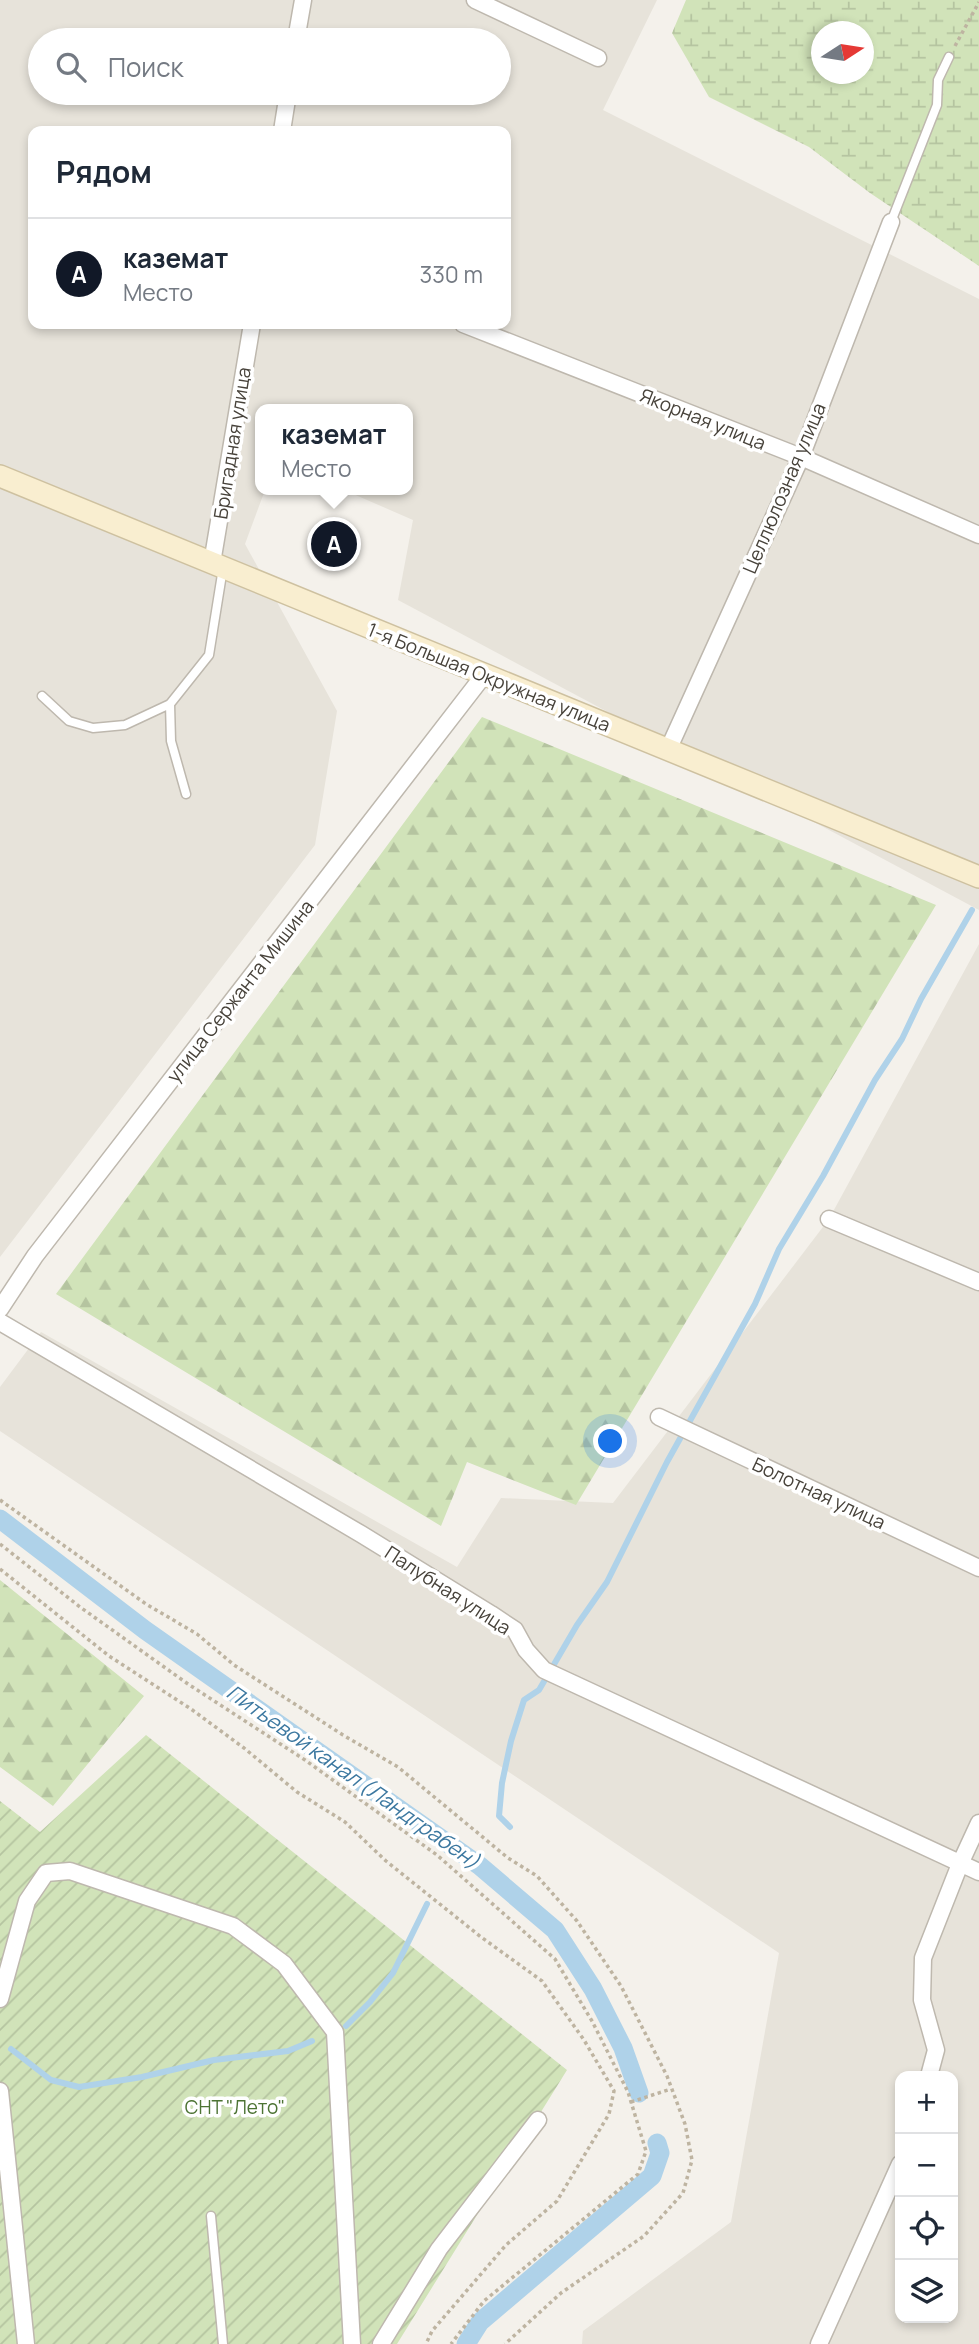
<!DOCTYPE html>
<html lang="ru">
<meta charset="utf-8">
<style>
body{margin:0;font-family:Manrope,sans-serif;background:#f2f2f3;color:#1f2937}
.controls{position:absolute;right:21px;bottom:21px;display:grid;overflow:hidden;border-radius:14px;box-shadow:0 4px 10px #0003}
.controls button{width:63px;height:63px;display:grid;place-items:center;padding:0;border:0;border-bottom:2px solid #e0e1e3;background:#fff;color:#1f2937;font:35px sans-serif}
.compass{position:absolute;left:811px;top:21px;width:63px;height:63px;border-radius:50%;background:#fff;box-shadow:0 4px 10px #0003;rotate:78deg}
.you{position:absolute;left:611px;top:1442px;width:24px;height:24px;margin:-18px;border:5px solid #fff;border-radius:50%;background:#1a73e8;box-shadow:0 0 0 10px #1a73e833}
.badge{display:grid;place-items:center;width:46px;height:46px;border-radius:50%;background:#111827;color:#fff;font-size:23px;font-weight:700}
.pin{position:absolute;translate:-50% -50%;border:4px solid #fff;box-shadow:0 2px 7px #0006}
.popup{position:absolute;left:255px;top:404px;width:158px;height:91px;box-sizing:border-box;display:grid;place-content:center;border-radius:14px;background:#fff;filter:drop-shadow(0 2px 5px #0005);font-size:23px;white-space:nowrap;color:#747a83}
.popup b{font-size:26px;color:#1f2937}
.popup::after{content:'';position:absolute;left:50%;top:100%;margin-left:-14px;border:14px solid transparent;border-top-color:#fff}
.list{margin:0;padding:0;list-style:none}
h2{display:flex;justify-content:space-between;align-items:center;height:91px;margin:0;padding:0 28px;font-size:30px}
h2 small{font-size:23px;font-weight:400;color:#747a83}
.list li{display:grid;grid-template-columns:46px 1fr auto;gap:21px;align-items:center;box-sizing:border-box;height:112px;padding:0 28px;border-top:2px solid #e0e1e3}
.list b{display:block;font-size:26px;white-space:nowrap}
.list p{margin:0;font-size:23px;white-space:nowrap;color:#747a83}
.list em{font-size:23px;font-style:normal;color:#747a83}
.icon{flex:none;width:38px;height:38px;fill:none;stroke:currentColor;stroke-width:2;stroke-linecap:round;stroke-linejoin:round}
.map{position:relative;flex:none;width:979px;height:2344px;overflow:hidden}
.search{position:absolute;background:#fff;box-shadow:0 4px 10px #0003;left:28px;top:28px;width:483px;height:77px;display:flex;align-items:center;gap:18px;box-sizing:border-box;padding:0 24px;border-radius:38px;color:#747a83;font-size:26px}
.panel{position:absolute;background:#fff;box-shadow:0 4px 10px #0003;left:28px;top:126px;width:483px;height:203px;border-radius:14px}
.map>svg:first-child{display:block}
.residential{fill:#e7e3da;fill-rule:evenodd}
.forest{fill:url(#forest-firs)}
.wetland{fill:url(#wetland-marsh);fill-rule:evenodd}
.garden{fill:url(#garden-furrows)}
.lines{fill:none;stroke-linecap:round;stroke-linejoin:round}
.stream{stroke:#afd2e9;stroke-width:6}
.canal{stroke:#afd2e9;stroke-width:19}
.lane-casing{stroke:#beb8ae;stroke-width:11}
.street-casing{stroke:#beb8ae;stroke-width:19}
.secondary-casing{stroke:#cec1a0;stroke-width:24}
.path{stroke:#beb4a1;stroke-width:3.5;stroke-dasharray:3.5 3.5;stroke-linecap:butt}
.lane{stroke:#fff;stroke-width:8}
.street{stroke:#fff;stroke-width:16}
.secondary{stroke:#f9eed0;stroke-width:21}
.labels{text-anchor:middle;stroke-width:7;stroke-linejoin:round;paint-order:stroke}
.street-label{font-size:19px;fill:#47423a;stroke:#fff}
.park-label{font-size:19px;fill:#4c7333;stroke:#fff}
.water-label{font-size:21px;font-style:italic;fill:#3c78a0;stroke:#fff}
</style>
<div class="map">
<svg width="979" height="2344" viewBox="0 0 979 2344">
<defs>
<pattern id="forest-firs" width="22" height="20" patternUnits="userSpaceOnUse" patternTransform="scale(1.75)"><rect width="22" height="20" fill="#d1e3b9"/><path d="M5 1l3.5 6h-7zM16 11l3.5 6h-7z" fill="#b5c4a0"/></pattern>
<pattern id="wetland-marsh" width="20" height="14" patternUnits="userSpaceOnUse" patternTransform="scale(1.75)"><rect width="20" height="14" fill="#d1e3b9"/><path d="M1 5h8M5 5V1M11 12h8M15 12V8" fill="none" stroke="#b5c4a0"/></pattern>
<pattern id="garden-furrows" width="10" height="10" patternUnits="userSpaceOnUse" patternTransform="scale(1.75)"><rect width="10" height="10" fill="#d1e3b9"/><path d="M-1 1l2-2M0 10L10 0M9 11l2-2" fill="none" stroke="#b5c4a0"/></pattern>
</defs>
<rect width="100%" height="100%" fill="#f4f1eb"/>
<path class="residential" d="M 0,0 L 657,0 L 603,110 L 979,299 L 979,910 L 398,600 L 413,520 L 344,490 L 408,490 L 408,409 L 260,409 L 260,490 L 265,490 L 245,544 L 337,711 L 315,845 L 0,1257 ZM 40,40 L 499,40 L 499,93 L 40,93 ZM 33,131 L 506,131 L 506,324 L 33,324 Z
M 979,944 L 979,2344 L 582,2344 L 583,2331 L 731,2222 L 779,1953 L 0,1431 L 0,1387 L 41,1332 L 457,1567 L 501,1498 L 613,1503 L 829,1219 ZM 900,2076 L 953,2076 L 953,2318 L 900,2318 Z"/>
<path class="forest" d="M 482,717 L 936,905 L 576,1505 L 467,1462 L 441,1526 L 56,1294 Z
M 0,1580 L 144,1696 L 53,1806 L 0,1767 Z"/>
<path class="wetland" d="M 686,0 L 979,0 L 979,266 L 870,193 L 809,147 L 709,97 L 672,33 ZM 822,32 L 864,32 L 864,74 L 822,74 Z"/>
<path class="garden" d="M 146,1735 L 567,2070 L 397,2344 L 0,2344 L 0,1801 L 40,1832 Z"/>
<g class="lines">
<path class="stream" d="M 510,1827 L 499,1816 L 502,1783 L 511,1741 L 524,1700 L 539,1690 L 577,1625 L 607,1582 L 667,1462 L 755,1304 L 779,1249 L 823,1176 L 875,1080 L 902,1039 L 921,999 L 972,910
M 346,2026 L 370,2002 L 393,1973 L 427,1904
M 11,2049 L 51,2080 L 79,2087 L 142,2077 L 214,2060 L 288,2051 L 312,2041"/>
<path class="canal" d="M 0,1519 L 145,1630 L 480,1866 L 555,1930 L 593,1989 L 623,2048 L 639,2093
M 466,2344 L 480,2322 L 652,2176 L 660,2153 L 657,2143"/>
<g class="lane-casing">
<path id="lane" d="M 891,222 L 937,105 L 938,80 L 949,57
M 42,696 L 69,721 L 93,728 L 125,725 L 170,704 L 209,655 L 223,568
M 170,704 L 171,741 L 186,794
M 211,2216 L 223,2344"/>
</g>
<g class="street-casing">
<path id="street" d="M 475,0 L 598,58
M 296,40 L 303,0
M 282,131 L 288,93
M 463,324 L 801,457 L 979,535
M 212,563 L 252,324
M 668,750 L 801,457 L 891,222
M 829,1219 L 979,1282
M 0,1309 L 35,1256 L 484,675
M 0,1322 L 361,1534 L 491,1614 L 515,1630 L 526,1650 L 544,1670 L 979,1872
M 659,1417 L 979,1568
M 0,1999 L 27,1901 L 46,1873 L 70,1871 L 233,1926 L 284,1964 L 335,2032 L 352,2344
M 929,2076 L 936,2050 L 922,2000 L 923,1958 L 960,1864 L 979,1823
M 0,2091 L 26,2344
M 381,2344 L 439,2249 L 538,2120
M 819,2344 L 900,2164"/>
</g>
<g class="secondary-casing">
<path id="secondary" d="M 0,476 L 979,877"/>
</g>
<path class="path" d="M 955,46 L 979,2
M 0,1500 L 146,1604 L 197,1634 L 234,1665 L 343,1735 L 398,1767 L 508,1858 L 537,1876 L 577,1921 L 621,1986 L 667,2076 L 685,2124 L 692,2160 L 683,2193 L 644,2236 L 561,2293 L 505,2344
M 0,1544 L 80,1607 L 188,1684 L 305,1760 L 437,1855 L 555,1959 L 592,2021 L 628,2092 L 646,2151 L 638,2174 L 484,2301 L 451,2344
M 0,1569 L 109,1656 L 191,1709 L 244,1748 L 297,1792 L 345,1822 L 386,1861 L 481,1937 L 542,1981 L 584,2040 L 614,2091 L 609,2114 L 557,2201 L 506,2245 L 432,2331 L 426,2344
M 631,2102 L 671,2089"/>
<use href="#lane" class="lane"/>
<use href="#street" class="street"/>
<use href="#secondary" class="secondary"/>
</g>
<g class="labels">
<g class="street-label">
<text transform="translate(703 419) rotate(22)" y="7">Якорная улица</text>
<text transform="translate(232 443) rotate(-81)" y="7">Бригадная улица</text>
<text transform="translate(784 488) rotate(-67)" y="7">Целлюлозная улица</text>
<text transform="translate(489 677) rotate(22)" y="7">1-я Большая Окружная улица</text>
<text transform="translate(240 991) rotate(-52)" y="7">улица Сержанта Мишина</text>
<text transform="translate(819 1493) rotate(25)" y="7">Болотная улица</text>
<text transform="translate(448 1590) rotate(33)" y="7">Палубная улица</text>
</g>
<g class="park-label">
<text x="235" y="2114">СНТ "Лето"</text>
</g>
<g class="water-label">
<text transform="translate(353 1777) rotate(35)" y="7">Питьевой канал (Ландграбен)</text>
</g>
</g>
</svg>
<div class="controls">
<button>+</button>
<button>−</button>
<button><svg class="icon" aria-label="locate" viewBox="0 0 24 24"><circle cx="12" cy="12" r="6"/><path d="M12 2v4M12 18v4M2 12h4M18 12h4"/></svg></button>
<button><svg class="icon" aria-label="layers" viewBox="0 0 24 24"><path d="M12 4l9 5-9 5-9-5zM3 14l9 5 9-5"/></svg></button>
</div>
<svg class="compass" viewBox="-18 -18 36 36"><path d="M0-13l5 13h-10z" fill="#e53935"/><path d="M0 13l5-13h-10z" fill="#747a83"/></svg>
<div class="you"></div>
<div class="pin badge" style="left:334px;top:544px">A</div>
<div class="popup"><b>каземат</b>Место</div>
<div class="search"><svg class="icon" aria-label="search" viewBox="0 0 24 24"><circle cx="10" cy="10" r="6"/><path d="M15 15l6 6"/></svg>Поиск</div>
<section class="panel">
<h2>Рядом<small></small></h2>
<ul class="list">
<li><span class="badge">A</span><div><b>каземат</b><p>Место</p></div><em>330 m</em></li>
</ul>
</section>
</div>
